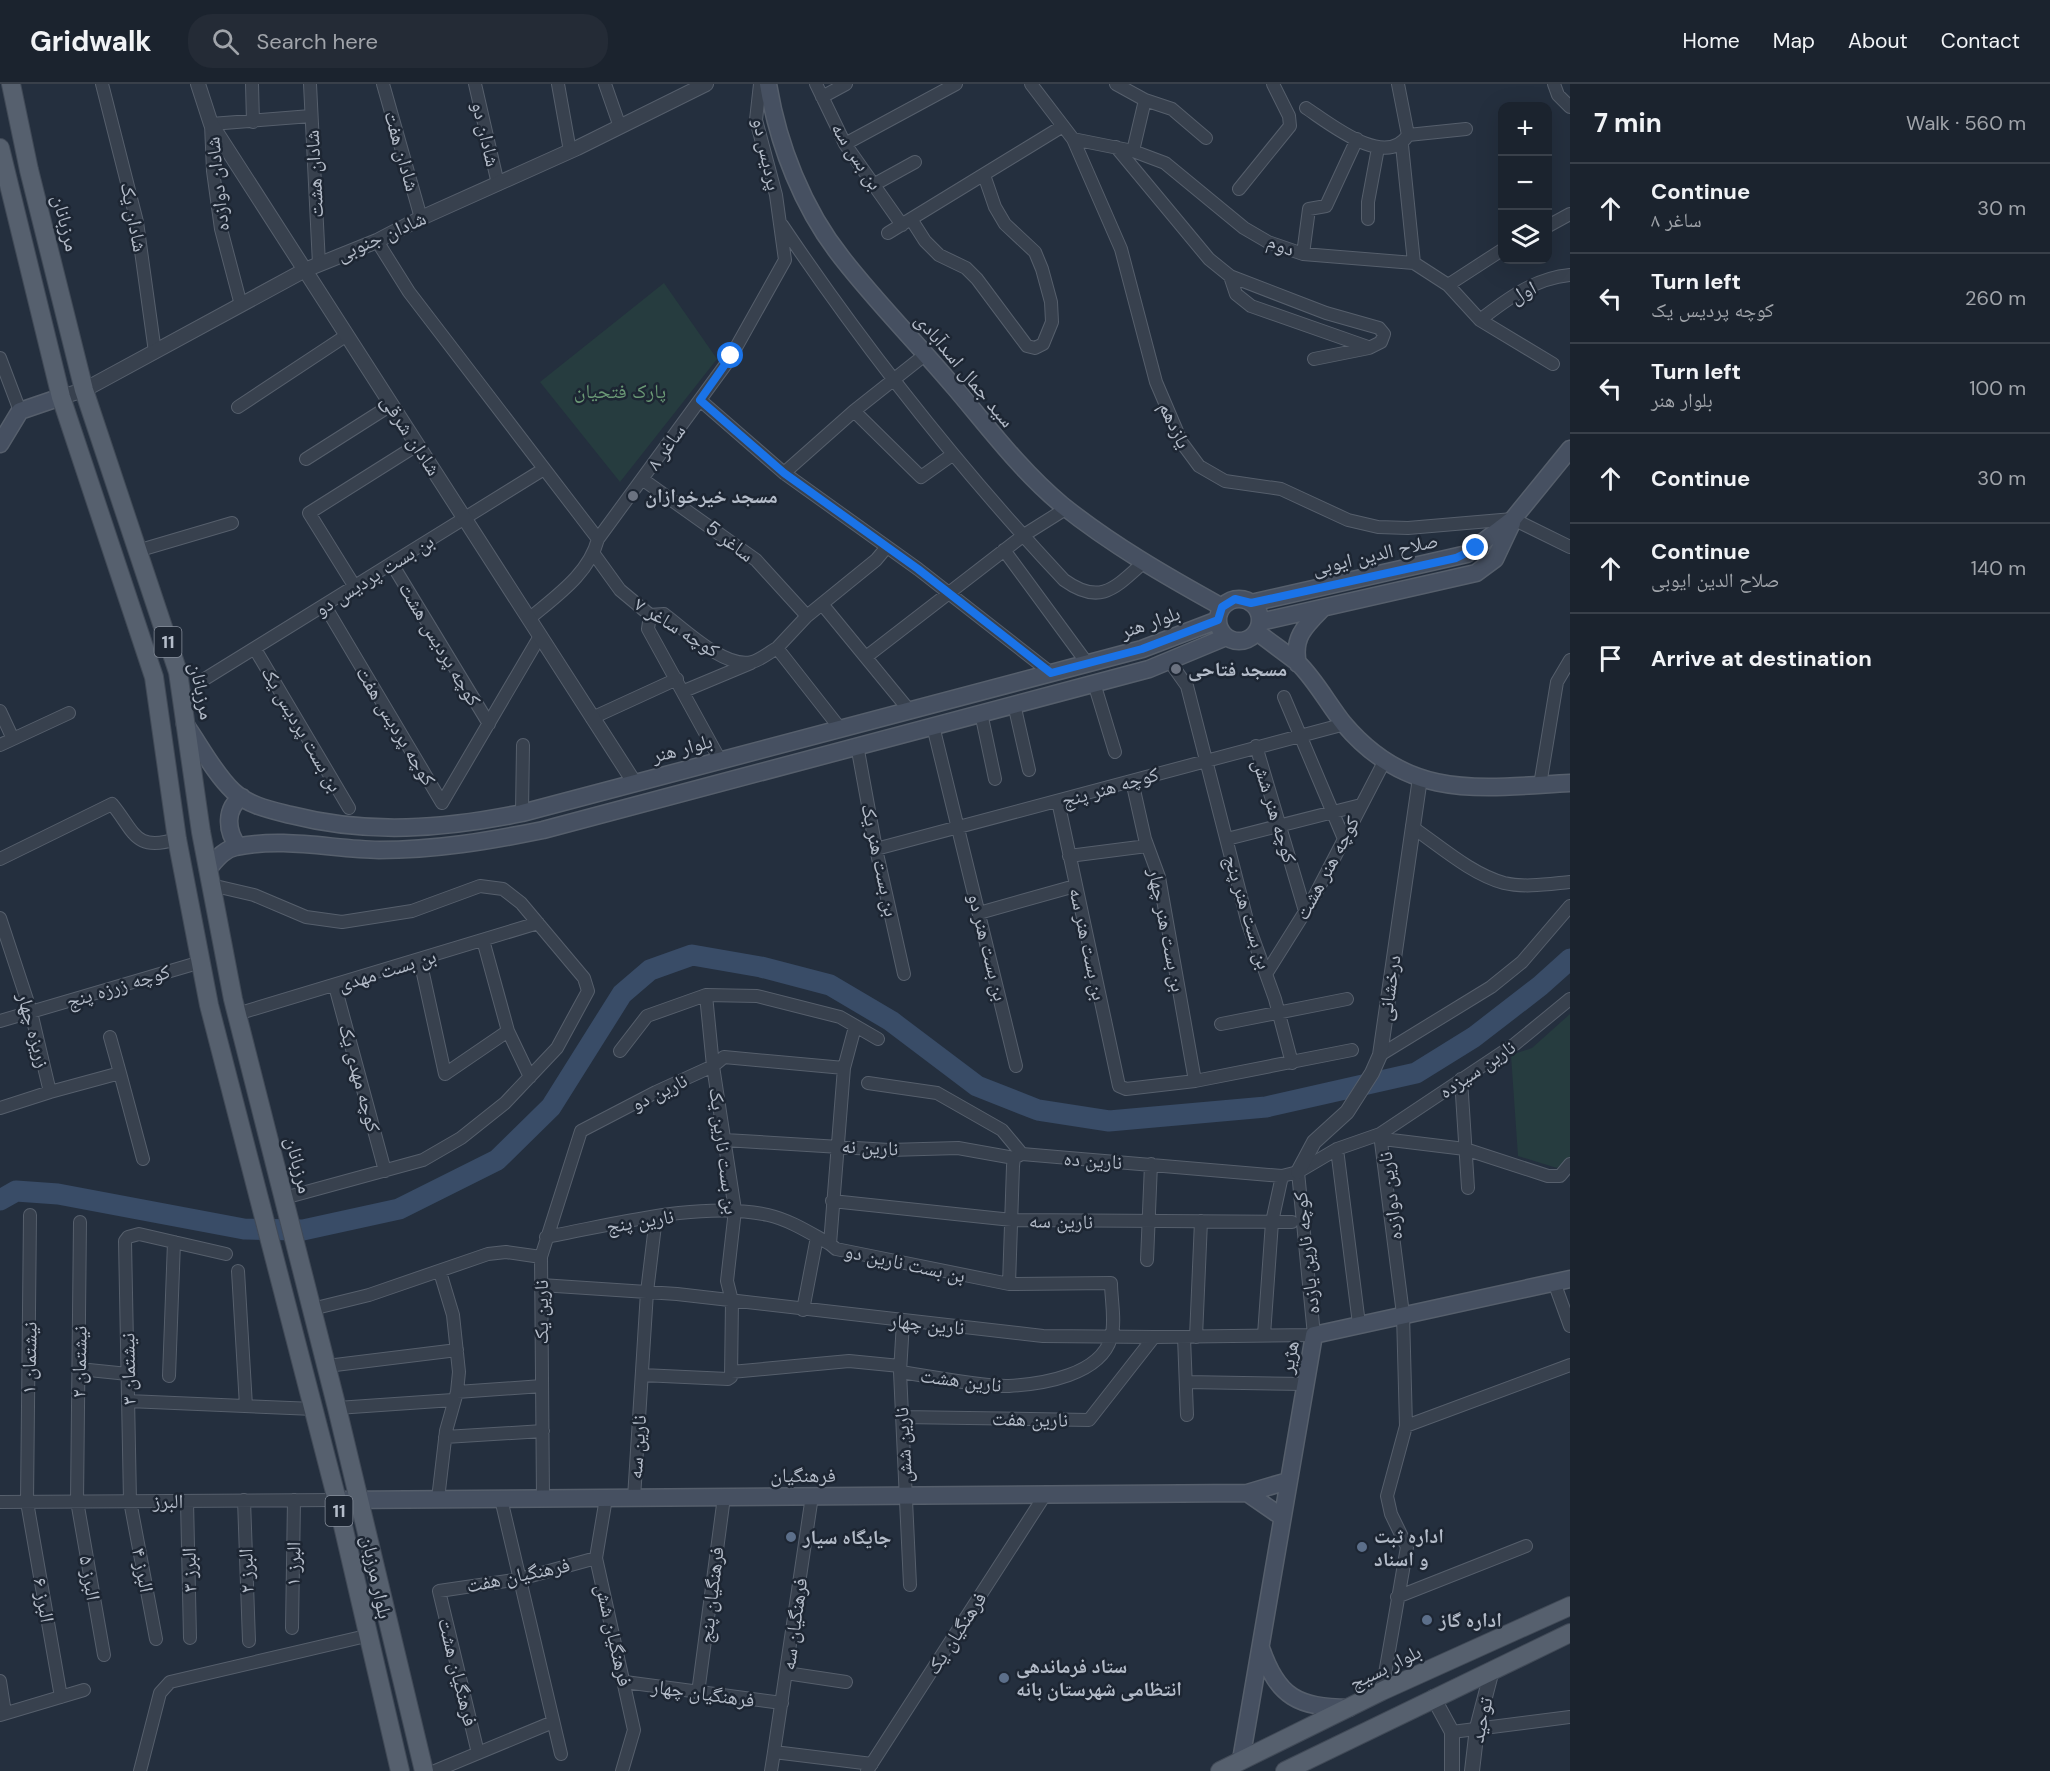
<!DOCTYPE html>
<meta charset="utf-8">
<style>
body{margin:0;font-family:"DM Sans","Noto Naskh Arabic",sans-serif;background:#242b36;color:#f1f3f6}
.controls{position:absolute;right:18px;top:18px;display:grid;overflow:hidden;border-radius:12px;box-shadow:0 6px 24px #0002}
.controls button{width:54px;height:54px;display:grid;place-items:center;padding:0;border:0;border-bottom:2px solid #39404a;background:#1b232e;color:#f1f3f6;font:30px sans-serif}
.stop{position:absolute;width:18px;height:18px;margin:-14px;border:4px solid #1a73e8;border-radius:50%;background:#fff}
.stop.end{background:#1a73e8;border-color:#fff;box-shadow:0 2px 6px #0008}
.list{margin:0;padding:0;list-style:none}
h2{display:flex;justify-content:space-between;align-items:center;height:78px;margin:0;padding:0 24px;font-size:26px}
h2 small{font-size:20px;font-weight:400;color:#a0a4aa}
.list li{display:grid;grid-template-columns:39px 1fr auto;gap:18px;align-items:center;box-sizing:border-box;height:90px;padding:0 24px;border-top:2px solid #39404a}
.list b{display:block;font-size:22px;white-space:nowrap}
.list p{margin:0;font-size:20px;white-space:nowrap;color:#a0a4aa}
.list em{font-size:20px;font-style:normal;color:#a0a4aa}
.icon{flex:none;width:33px;height:33px;fill:none;stroke:currentColor;stroke-width:2;stroke-linecap:round;stroke-linejoin:round}
.map{position:relative;flex:none;width:1570px;height:1687px;overflow:hidden}
header{display:flex;align-items:center;gap:36px;box-sizing:border-box;height:84px;padding:0 30px;background:#1b232e;border-bottom:2px solid #39404a}
header strong{font-size:28px}
nav{display:flex;gap:33px;margin-inline-start:auto;font-size:21px}
.search{width:420px;height:54px;background:#242b36;display:flex;align-items:center;gap:15px;box-sizing:border-box;padding:0 21px;border-radius:24px;color:#a0a4aa;font-size:22px}
main{display:flex}
aside{flex:1;background:#1b232e}
.map>svg:first-child{display:block}
.green{fill:#263c3f}
.lines{fill:none;stroke-linecap:round;stroke-linejoin:round}
.river{stroke:#394c67;stroke-width:21}
.minor-casing{stroke:#565f6c;stroke-width:14}
.tertiary-casing{stroke:#565f6c;stroke-width:16}
.secondary-casing{stroke:#565f6c;stroke-width:19}
.primary-casing{stroke:#414a57;stroke-width:20}
.minor{stroke:#38414e;stroke-width:12}
.tertiary{stroke:#38414e;stroke-width:14}
.secondary{stroke:#465061;stroke-width:16}
.primary{stroke:#56606e;stroke-width:18}
.route{stroke:#1a73e8;stroke-width:8}
.worship-dot{fill:#6b7280;stroke:#1d2633;stroke-width:2}
.service-dot{fill:#5c6f8a;stroke:#1d2633;stroke-width:2}
.labels{text-anchor:middle;stroke-width:5;stroke-linejoin:round;paint-order:stroke}
.shield{fill:#1d2633;stroke:#878f9c;stroke-width:1.5}
.shield-label{font-size:18px;font-weight:bold;fill:#b4bcc9}
.street-label{font-size:20px;fill:#b4bcc9;stroke:#1d2633}
.park-label{font-size:20px;fill:#6b9a76;stroke:#1d2633}
.poi-label{font-size:20px;font-weight:bold;fill:#b4bcc9;stroke:#1d2633;text-anchor:start}
</style>
<header>
<strong>Gridwalk</strong>
<div class="search"><svg class="icon" aria-label="search" viewBox="0 0 24 24"><circle cx="10" cy="10" r="6"/><path d="M15 15l6 6"/></svg>Search here</div>
<nav><a>Home</a><a>Map</a><a>About</a><a>Contact</a></nav>
</header>
<main>
<div class="map">
<svg width="1570" height="1687" viewBox="0 0 1570 1687">
<rect width="100%" height="100%" fill="#242f3e"/>
<path class="green" d="M 664,199 L 717,275 L 620,398 L 540,298 Z
M 1570,930 L 1570,1073 L 1557,1084 L 1518,1072 L 1511,971 L 1532,964 Z"/>
<g class="lines">
<path class="river" d="M 0,1116 L 16,1107 L 58,1110 L 244,1145 L 303,1146 L 399,1125 L 497,1076 L 551,1023 L 622,910 L 650,886 L 692,871 L 761,883 L 830,901 L 891,937 L 977,1002 L 1038,1026 L 1109,1037 L 1266,1023 L 1416,989 L 1474,953 L 1540,902 L 1570,875"/>
<g class="minor-casing">
<path id="minor" d="M 102,0 L 137,138 L 155,268
M 252,0 L 253,38
M 310,0 L 319,180
M 383,0 L 421,134
M 475,0 L 498,100
M 558,0 L 570,67
M 605,0 L 620,43
M 816,0 L 845,60 L 902,141
M 1031,0 L 1073,55 L 1133,67 L 1165,79 L 1244,144 L 1268,158 L 1303,170 L 1414,179 L 1448,201 L 1480,236 L 1553,280
M 1116,0 L 1145,16 L 1172,25 L 1206,54
M 1554,0 L 1558,11 L 1570,23
M 822,13 L 846,0
M 1306,24 C 1329,39 1386,86 1408,51 L 1398,0
M 1408,51 L 1466,45
M 1073,55 L 1121,165 L 1156,298 L 1182,359 L 1199,382 L 1225,397 L 1281,405 L 1348,436 L 1378,443 L 1408,444 L 1513,435 L 1570,463
M 845,60 L 956,0
M 1402,61 L 1414,179
M 1116,63 L 1209,175 L 1230,192 L 1326,229 L 1379,244 L 1384,250 L 1381,258 L 1369,264 L 1314,275
M 1133,67 L 1145,16
M 875,100 L 915,78
M 1239,105 L 1290,42 L 1289,32 L 1273,0
M 911,135 L 925,157 L 939,171 L 966,184 L 977,195 L 1027,262 L 1035,264 L 1043,260 L 1052,238 L 1051,218 L 1042,185 L 1035,168 L 1005,140 L 995,123 L 984,91
M 1368,135 L 1368,118 L 1378,64
M 782,141 C 867,267 960,385 1064,496 C 1100,522 1115,504 1143,479
M 1548,142 L 1570,130
M 888,149 L 1063,42
M 377,157 L 409,208 L 598,455
M 1303,170 L 1309,125 L 1326,122 L 1357,55
M 1230,192 L 1236,210 L 1251,222 L 1368,263
M 1448,201 L 1502,166
M 241,221 L 221,145 L 213,87 L 211,40 L 311,32
M 1480,236 C 1507,215 1535,194 1570,191
M 0,274 L 20,327
M 700,316 L 784,389 L 918,485 L 1051,589
M 238,323 L 347,251
M 854,327 L 921,393 L 952,371
M 306,375 L 391,321
M 784,389 L 854,327 L 926,270
M 642,395 L 756,476 L 807,532
M 1004,466 L 1087,579
M 137,467 L 232,439
M 594,470 L 620,506 L 650,531 L 664,530 C 684,545 725,585 752,578 C 760,576 770,568 777,564
M 392,480 L 489,640
M 355,503 L 309,429 L 417,361
M 822,520 L 909,626
M 325,522 L 442,719 L 540,552
M 650,531 L 648,545 L 720,676
M 529,535 C 556,512 589,490 598,455 L 729,276 L 785,176 L 776,111 L 756,36 L 760,0
M 255,565 L 349,724
M 866,573 L 1024,451 L 1067,424
M 1170,578 L 1187,602 L 1248,840 L 1275,915 L 1292,979
M 203,596 L 544,385
M 1094,599 L 1115,668
M 684,607 L 751,579
M 1284,613 L 1344,755
M 1014,620 L 1029,686
M 0,627 L 13,655 L 69,629
M 981,629 L 995,695
M 592,634 L 677,595
M 933,642 L 1016,982
M 839,643 L 777,564 L 807,532 L 876,476 L 886,464
M 0,661 L 13,655
M 857,661 L 876,765 L 904,890
M 1256,662 L 1305,827
M 1132,697 L 1145,755 L 1159,793 L 1195,997
M 1540,701 L 1557,598 L 1570,576
M 1058,717 L 1119,1002 L 1126,1005 L 1195,997 L 1352,966
M 522,729 L 523,661
M 1412,743 C 1440,762 1471,790 1504,799 C 1525,804 1549,800 1570,798
M 1227,755 L 1361,721
M 876,765 L 1345,640
M 1069,772 L 1147,762
M 0,775 L 112,720 C 135,748 134,768 177,755
M 211,801 L 254,811 L 306,833 L 342,838 L 412,827 L 480,802 L 503,805 L 521,819 L 584,894 L 588,907 L 557,964 L 505,1019 L 461,1054 L 423,1076 L 284,1114
M 979,829 L 1075,802
M 0,834 L 31,928 L 50,1008 L 0,1024
M 420,876 L 445,990 L 508,947 L 483,856
M 1266,890 L 1313,815 L 1385,676
M 335,902 L 385,1087
M 237,930 L 538,839
M 0,937 L 201,878
M 1221,940 L 1347,915
M 855,943 L 844,984 L 830,1160 L 836,1165 L 1009,1200 L 1111,1199 C 1111,1215 1116,1238 1111,1254 C 1100,1291 1043,1300 1009,1302 C 980,1303 931,1292 900,1288
M 508,947 L 530,993
M 110,953 L 120,989
M 620,967 L 647,932 L 706,911 L 757,912 L 840,933 L 878,955
M 1380,971 L 1491,903 L 1522,878 L 1570,822
M 1461,995 L 1468,1104
M 868,999 L 937,1009 L 1002,1046 L 1022,1070
M 50,1008 L 120,989 L 143,1075
M 1380,1050 L 1515,960 L 1570,915
M 1383,1055 L 1465,1065 L 1548,1092 L 1560,1092 L 1570,1080
M 725,1056 L 889,1066 L 958,1064 L 1014,1074
M 1337,1065 L 1359,1240
M 832,1117 L 1012,1136 L 1292,1138
M 30,1131 L 27,1418 L 61,1613
M 80,1138 L 77,1417 L 104,1571
M 546,1153 C 612,1141 702,1116 768,1131 C 790,1136 810,1149 830,1160
M 1147,1176 L 1151,1080
M 238,1187 L 246,1322
M 1554,1198 L 1570,1242
M 1009,1200 L 1013,1082 L 1014,1074 L 1022,1070 L 1282,1092 L 1298,1088 L 1337,1065 L 1380,1050 L 1403,1230 L 1406,1342 L 1387,1412 L 1391,1430 L 1407,1463 L 1382,1607
M 541,1201 L 677,1210 L 1043,1252 L 1154,1253 L 1314,1251 L 1298,1088
M 312,1225 L 369,1211 L 488,1170 L 506,1168 L 541,1173
M 803,1226 L 817,1153
M 903,1238 L 900,1288 L 910,1501
M 1264,1251 L 1272,1138 L 1282,1092
M 1184,1253 L 1187,1331
M 1196,1253 L 1201,1137
M 327,1282 L 457,1266
M 79,1285 L 128,1290
M 731,1288 L 849,1277 L 900,1282
M 642,1291 L 728,1295 L 731,1293 L 732,1217 L 727,1197 L 735,1126 L 713,982 L 706,911
M 169,1292 L 174,1158
M 1186,1298 L 1305,1300
M 457,1308 L 542,1302
M 128,1317 L 314,1325
M 337,1324 L 453,1316
M 902,1333 L 1089,1336 L 1154,1253
M 1406,1342 L 1570,1281
M 445,1353 L 543,1347
M 606,1414 L 596,1474 L 634,1646 L 622,1687
M 634,1414 L 647,1208 L 656,1133
M 438,1415 L 446,1347 L 457,1308 L 459,1288 L 453,1231 L 440,1188
M 501,1415 L 561,1670
M 543,1415 L 541,1173 L 581,1047 L 656,1008 L 713,982 L 724,973 L 844,984
M 244,1416 L 249,1557
M 187,1417 L 190,1554
M 0,1418 L 337,1416
M 1397,1513 L 1526,1462
M 292,1544 L 294,1416
M 156,1555 L 130,1417 L 125,1157 L 128,1153 L 139,1150 L 226,1170
M 786,1589 L 846,1598
M 0,1597 L 5,1629
M 625,1598 L 782,1619
M 698,1609 L 724,1413
M 0,1631 L 84,1606
M 1452,1648 L 1570,1633
M 774,1668 L 812,1412
M 478,1669 L 439,1507 L 520,1495 L 596,1474
M 140,1687 L 160,1609 L 170,1598 L 366,1552
M 435,1687 L 553,1638
M 771,1687 L 774,1668 L 872,1680
M 867,1687 L 1045,1411"/>
</g>
<g class="tertiary-casing">
<path id="tertiary" d="M 198,0 L 211,40 L 634,698
M 61,313 L 84,306 L 305,186 L 377,157 L 421,134 L 577,64 L 706,0
M 1298,1088 L 1314,1058 L 1347,1028 L 1372,989 L 1380,971 L 1420,694
M 1433,1613 L 1452,1648 L 1452,1687
M 1472,1687 L 1477,1644 L 1492,1586"/>
</g>
<g class="secondary-casing">
<path id="secondary" d="M 768,0 C 778,61 803,125 842,174 C 877,219 918,260 955,304 C 989,344 1021,387 1062,421 C 1112,461 1166,492 1222,523
M 0,360 L 20,327 L 61,313
M1218 536a21 21 0 1 1 42 0a21 21 0 1 1-42 0Z
M 1251,519 L 1467,470 L 1513,435 L 1570,365
M 1260,538 L 1476,489 L 1495,475 L 1512,439
M 1257,548 C 1270,558 1284,568 1297,578 C 1315,595 1328,620 1344,640 C 1409,717 1480,704 1570,699
M 1298,580 C 1292,554 1305,542 1322,525
M 185,640 C 200,661 214,689 233,707 C 249,722 271,726 291,731 C 369,751 444,745 522,729 L 1142,565 L 1218,536
M 238,762 C 226,747 225,724 242,713
M 208,785 C 216,776 224,765 236,763 C 283,753 332,765 379,766 C 435,766 489,757 543,746 L 1149,585 L 1226,553
M 1247,1409 L 1282,1433
M 337,1416 L 1247,1409 L 1288,1397
M 1261,1564 C 1278,1614 1298,1623 1349,1624
M 1241,1676 L 1314,1251 L 1570,1195"/>
</g>
<g class="primary-casing">
<path id="primary" d="M 11,0 L 29,86 L 84,306 L 178,588 L 201,748 L 233,915 L 337,1324 L 424,1687
M 0,64 L 61,313 L 154,593 L 177,755 L 209,921 L 337,1416 L 400,1687
M 1220,1687 L 1382,1607 L 1570,1522
M 1285,1687 L 1570,1549"/>
</g>
<use href="#minor" class="minor"/>
<use href="#tertiary" class="tertiary"/>
<use href="#secondary" class="secondary"/>
<use href="#primary" class="primary"/>
</g>
<g class="lines">
<path class="route" d="M 731,272 L 700,316 L 784,389 L 918,485 L 1051,589 L 1142,565 L 1218,536 L 1222,523 L 1235,515 L 1251,519 L 1456,474 L 1476,464"/>
</g>
<g class="worship-dot">
<circle cx="633" cy="412" r="6"/>
<circle cx="1176" cy="585" r="6"/>
</g>
<g class="service-dot">
<circle cx="791" cy="1453" r="6"/>
<circle cx="1362" cy="1463" r="6"/>
<circle cx="1427" cy="1536" r="6"/>
<circle cx="1004" cy="1594" r="6"/>
</g>
<g class="labels">
<g class="shield">
<rect x="154.5" y="543" width="27" height="30" rx="4.5"/>
<rect x="325.5" y="1412" width="27" height="30" rx="4.5"/>
</g>
<g class="shield-label">
<text x="168" y="564">11</text>
<text x="339" y="1433">11</text>
</g>
<g class="street-label">
<text transform="translate(486 50) rotate(77)" y="7">شادان دو</text>
<text transform="translate(402 67) rotate(74)" y="7">شادان هفت</text>
<text transform="translate(767 70) rotate(78)" y="7">پردیس دو</text>
<text transform="translate(857 72) rotate(57)" y="7">بن بس سه</text>
<text transform="translate(314 90) rotate(-93)" y="7">شادان هشت</text>
<text transform="translate(217 100) rotate(-96)" y="7">شادان دوازده</text>
<text transform="translate(134 133) rotate(79)" y="7">شادان یک</text>
<text transform="translate(66 139) rotate(76)" y="7">مرزبانان</text>
<text transform="translate(381 152) rotate(-24)" y="7">شادان جنوبی</text>
<text transform="translate(1281 161) rotate(21)" y="7">دوم</text>
<text transform="translate(1523 208) rotate(-27)" y="7">اول</text>
<text transform="translate(965 286) rotate(50)" y="7">سید جمال اسدآبادی</text>
<text transform="translate(1175 341) rotate(65)" y="7">یازدهم</text>
<text transform="translate(411 351) rotate(57)" y="7">شادان شرقی</text>
<text transform="translate(666 363) rotate(-54)" y="7">ساغر ٨</text>
<text transform="translate(730 457) rotate(37)" y="7">ساغر 5</text>
<text transform="translate(1375 470) rotate(-13)" y="7">صلاح الدین ایوبی</text>
<text transform="translate(374 491) rotate(-32)" y="7">بن بست پردیس دو</text>
<text transform="translate(1150 538) rotate(-19)" y="7">بلوار هنر</text>
<text transform="translate(677 543) rotate(32)" y="7">کوچه ساغر ۷</text>
<text transform="translate(440 560) rotate(59)" y="7">کوچه پردیس هشت</text>
<text transform="translate(202 607) rotate(79)" y="7">مرزبانان</text>
<text transform="translate(396 642) rotate(59)" y="7">کوچه پردیس هفت</text>
<text transform="translate(302 645) rotate(60)" y="7">بن بست پردیس یک</text>
<text transform="translate(682 664) rotate(-15)" y="7">بلوار هنر</text>
<text transform="translate(1110 703) rotate(-16)" y="7">کوچه هنر پنج</text>
<text transform="translate(1275 727) rotate(73)" y="7">کوچه هنر شش</text>
<text transform="translate(880 776) rotate(78)" y="7">بن بست هنر یک</text>
<text transform="translate(1327 784) rotate(-62)" y="7">کوچه هنر هشت</text>
<text transform="translate(1248 828) rotate(73)" y="7">بن بست هنر پنج</text>
<text transform="translate(1167 846) rotate(79)" y="7">بن بست هنر چهار</text>
<text transform="translate(1088 860) rotate(78)" y="7">بن بست هنر سه</text>
<text transform="translate(988 863) rotate(76)" y="7">بن بست هنر دو</text>
<text transform="translate(387 886) rotate(-17)" y="7">بن بست مهدی</text>
<text transform="translate(118 902) rotate(-17)" y="7">کوچه زرزه پنج</text>
<text transform="translate(1389 904) rotate(-82)" y="7">درخشانی</text>
<text transform="translate(34 946) rotate(75)" y="7">زریزه چهار</text>
<text transform="translate(1477 985) rotate(-34)" y="7">نارین سیزده</text>
<text transform="translate(360 994) rotate(75)" y="7">کوچه مهدی یک</text>
<text transform="translate(659 1008) rotate(-26)" y="7">نارین دو</text>
<text transform="translate(870 1063) rotate(3)" y="7">نارین نه</text>
<text transform="translate(724 1067) rotate(83)" y="7">بن بست نارین یک</text>
<text transform="translate(1093 1076) rotate(4)" y="7">نارین ده</text>
<text transform="translate(299 1081) rotate(76)" y="7">مرزبانان</text>
<text transform="translate(1390 1112) rotate(-97)" y="7">نارین دوازده</text>
<text transform="translate(640 1137) rotate(-9)" y="7">نارین پنج</text>
<text transform="translate(1061 1137) rotate(1)" y="7">نارین سه</text>
<text transform="translate(1306 1169) rotate(-96)" y="7">کوچه نارین یازده</text>
<text transform="translate(905 1179) rotate(12)" y="7">بن بست نارین دو</text>
<text transform="translate(541 1228) rotate(-90)" y="7">نارین یک</text>
<text transform="translate(927 1240) rotate(6)" y="7">نارین چهار</text>
<text transform="translate(1289 1273) rotate(-79)" y="7">هژیر</text>
<text transform="translate(29 1274) rotate(-89)" y="7">نيشتمان ۱</text>
<text transform="translate(79 1278) rotate(-89)" y="7">نيشتمان ۲</text>
<text transform="translate(128 1285) rotate(-91)" y="7">نيشتمان ۳</text>
<text transform="translate(961 1296) rotate(7)" y="7">نارین هشت</text>
<text transform="translate(1030 1335) rotate(1)" y="7">نارین هفت</text>
<text transform="translate(903 1361) rotate(-93)" y="7">نارین شش</text>
<text transform="translate(637 1363) rotate(-86)" y="7">نارین سه</text>
<text x="803" y="1398">فرهنگیان</text>
<text x="168" y="1424">البرز</text>
<text transform="translate(293 1480) rotate(-89)" y="7">البرز ۱</text>
<text transform="translate(143 1486) rotate(79)" y="7">البرز ۴</text>
<text transform="translate(189 1486) rotate(-91)" y="7">البرز ۳</text>
<text transform="translate(246 1487) rotate(-92)" y="7">البرز ۲</text>
<text transform="translate(518 1491) rotate(-12)" y="7">فرهنگیان هفت</text>
<text transform="translate(377 1493) rotate(78)" y="7">بلوار مرزبان</text>
<text transform="translate(90 1494) rotate(80)" y="7">البرز ۵</text>
<text transform="translate(711 1511) rotate(-83)" y="7">فرهنگیان پنج</text>
<text transform="translate(44 1516) rotate(80)" y="7">البرز ۶</text>
<text transform="translate(794 1540) rotate(-82)" y="7">فرهنگیان سه</text>
<text transform="translate(956 1549) rotate(-57)" y="7">فرهنگیان یک</text>
<text transform="translate(614 1551) rotate(77)" y="7">فرهنگیان شش</text>
<text transform="translate(1385 1583) rotate(-26)" y="7">بلوار بسیج</text>
<text transform="translate(458 1588) rotate(76)" y="7">فرهنگیان هشت</text>
<text transform="translate(703 1609) rotate(8)" y="7">فرهنگیان چهار</text>
<text transform="translate(1481 1636) rotate(-78)" y="7">توحید</text>
</g>
<g class="park-label">
<text x="620" y="314">پارک فتحیان</text>
</g>
<g class="poi-label">
<text x="645" y="419">مسجد خیرخوازان</text>
<text x="1188" y="592">مسجد فتاحی</text>
<text x="1374" y="1459">اداره ثبت<tspan x="1374" dy="23">و اسناد</tspan></text>
<text x="803" y="1460">جایگاه سیار</text>
<text x="1439" y="1543">اداره گاز</text>
<text x="1016" y="1589">ستاد فرماندهی<tspan x="1016" dy="23">انتظامی شهرستان بانه</tspan></text>
</g>
</g>
</svg>
<div class="controls">
<button>+</button>
<button>−</button>
<button><svg class="icon" aria-label="layers" viewBox="0 0 24 24"><path d="M12 4l9 5-9 5-9-5zM3 14l9 5 9-5"/></svg></button>
</div>
<div class="stop" style="left:731px;top:272px"></div>
<div class="stop end" style="left:1476px;top:464px"></div>
</div>
<aside>
<h2>7 min<small>Walk · 560 m</small></h2>
<ul class="list">
<li><svg class="icon" aria-label="ahead" viewBox="0 0 24 24"><path d="M12 20V5M6 11l6-6 6 6"/></svg><div><b>Continue</b><p>ساغر ٨</p></div><em>30 m</em></li>
<li><svg class="icon" aria-label="left" viewBox="0 0 24 24"><path d="M17 20v-9H6M10 6l-5 5 5 5"/></svg><div><b>Turn left</b><p>کوچه پردیس یک</p></div><em>260 m</em></li>
<li><svg class="icon" aria-label="left" viewBox="0 0 24 24"><path d="M17 20v-9H6M10 6l-5 5 5 5"/></svg><div><b>Turn left</b><p>بلوار هنر</p></div><em>100 m</em></li>
<li><svg class="icon" aria-label="ahead" viewBox="0 0 24 24"><path d="M12 20V5M6 11l6-6 6 6"/></svg><div><b>Continue</b></div><em>30 m</em></li>
<li><svg class="icon" aria-label="ahead" viewBox="0 0 24 24"><path d="M12 20V5M6 11l6-6 6 6"/></svg><div><b>Continue</b><p>صلاح الدین ایوبی</p></div><em>140 m</em></li>
<li><svg class="icon" aria-label="arrive" viewBox="0 0 24 24"><path d="M6 21V4h12l-3 4 3 4H6"/></svg><div><b>Arrive at destination</b></div></li>
</ul>
</aside>
</main>
